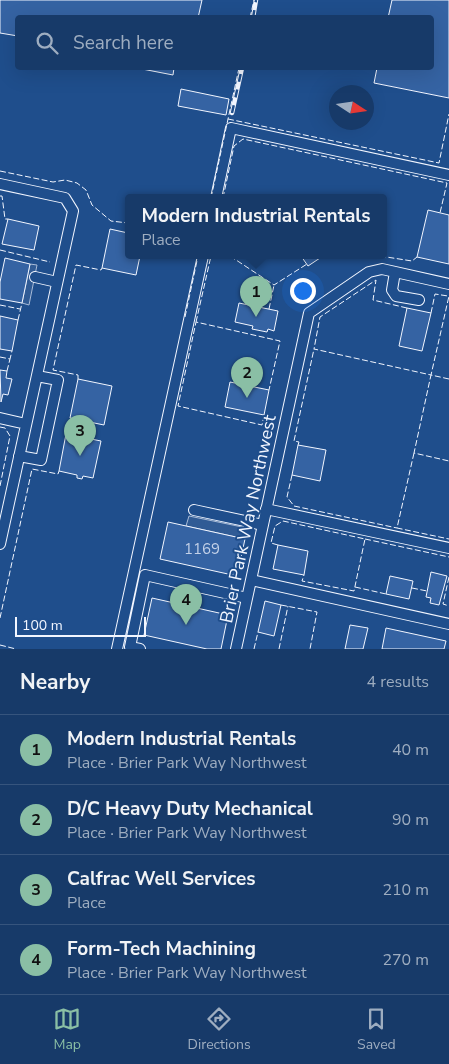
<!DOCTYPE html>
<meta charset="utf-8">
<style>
body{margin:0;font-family:"Nunito Sans",sans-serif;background:#244571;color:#f1f3f6}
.compass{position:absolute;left:329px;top:85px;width:45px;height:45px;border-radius:50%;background:#173a69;box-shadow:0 5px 20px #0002;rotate:102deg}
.scale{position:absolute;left:15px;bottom:12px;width:131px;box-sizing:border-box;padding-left:5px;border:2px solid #f2f6ff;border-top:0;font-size:14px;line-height:18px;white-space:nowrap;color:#f2f6ff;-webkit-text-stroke:4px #1f4e8c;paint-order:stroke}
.you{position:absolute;left:302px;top:290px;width:18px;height:18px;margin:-12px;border:4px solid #fff;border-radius:50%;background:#1a73e8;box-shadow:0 0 0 8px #1a73e833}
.badge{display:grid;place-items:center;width:32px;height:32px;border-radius:50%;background:#8abfa5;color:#111;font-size:16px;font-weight:700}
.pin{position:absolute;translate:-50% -41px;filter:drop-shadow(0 1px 2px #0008)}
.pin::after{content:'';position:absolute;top:26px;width:18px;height:15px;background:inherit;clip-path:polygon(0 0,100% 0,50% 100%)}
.popup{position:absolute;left:125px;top:194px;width:262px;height:65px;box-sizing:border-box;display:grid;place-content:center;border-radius:5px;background:#173a69;filter:drop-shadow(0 1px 4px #0005);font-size:16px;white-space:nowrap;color:#9eadc0}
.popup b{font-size:19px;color:#f1f3f6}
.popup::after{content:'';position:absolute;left:50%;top:100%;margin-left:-10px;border:10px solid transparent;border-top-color:#173a69}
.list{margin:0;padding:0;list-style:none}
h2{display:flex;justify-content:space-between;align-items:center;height:65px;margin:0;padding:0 20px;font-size:21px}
h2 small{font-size:16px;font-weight:400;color:#9eadc0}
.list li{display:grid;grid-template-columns:32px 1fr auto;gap:15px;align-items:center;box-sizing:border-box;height:70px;padding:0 20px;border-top:1px solid #36547d}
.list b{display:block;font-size:19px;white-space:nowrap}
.list p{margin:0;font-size:16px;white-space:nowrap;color:#9eadc0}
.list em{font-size:16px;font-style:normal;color:#9eadc0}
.icon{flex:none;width:28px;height:28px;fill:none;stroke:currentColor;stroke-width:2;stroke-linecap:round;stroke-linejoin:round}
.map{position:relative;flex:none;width:449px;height:649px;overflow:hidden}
.search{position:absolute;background:#173a69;box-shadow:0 5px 20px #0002;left:15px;right:15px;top:15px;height:55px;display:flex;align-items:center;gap:12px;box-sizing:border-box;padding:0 18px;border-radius:5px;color:#9eadc0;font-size:19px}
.sheet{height:345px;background:#173a69}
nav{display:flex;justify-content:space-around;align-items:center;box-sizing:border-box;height:70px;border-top:1px solid #36547d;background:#173a69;font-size:14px;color:#9eadc0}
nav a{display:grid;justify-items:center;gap:2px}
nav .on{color:#8abfa5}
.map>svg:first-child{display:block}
.built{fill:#305b95;stroke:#a8bbd7}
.building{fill:#3563a3;stroke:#f2f6ff}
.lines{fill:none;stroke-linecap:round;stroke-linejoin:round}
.minor-casing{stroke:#f2f6ff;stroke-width:12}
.minor{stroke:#1f4e8c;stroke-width:10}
.rail-casing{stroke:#f2f6ff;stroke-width:4.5}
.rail{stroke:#1f4e8c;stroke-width:2.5;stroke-dasharray:8;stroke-linecap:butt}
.fence{stroke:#f2f6ff;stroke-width:1;stroke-dasharray:6 2.5;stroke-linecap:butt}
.labels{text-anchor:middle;stroke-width:4;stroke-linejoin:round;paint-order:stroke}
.number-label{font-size:15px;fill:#c3d1e8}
.street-label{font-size:18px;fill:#f2f6ff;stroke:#1f4e8c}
</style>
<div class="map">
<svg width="449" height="649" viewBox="0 0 449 649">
<rect width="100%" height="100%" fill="#1f4e8c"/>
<path class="built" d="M 30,264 L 37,265 L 29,305 L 22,303 Z
M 189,516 L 247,528 L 245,539 L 186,526 Z"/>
<path class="building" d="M 0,0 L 202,0 L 198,18 L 18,18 L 18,36 L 0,33 Z
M 392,0 L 449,0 L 449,98 L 374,83 L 377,68 L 432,68 L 432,18 L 388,18 Z
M 137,68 L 174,68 L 173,75 Z
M 181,89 L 229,99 L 226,115 L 178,106 Z
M 428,210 L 449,215 L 449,264 L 417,257 Z
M 8,219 L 39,226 L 34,250 L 2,244 Z
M 110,229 L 128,233 L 128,256 L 140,256 L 136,275 L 102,268 Z
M 301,256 L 323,256 L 308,266 Z
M 5,258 L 30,264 L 22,303 L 0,299 L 0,282 Z
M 239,303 L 278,311 L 274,331 L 268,329 L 267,332 L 252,329 L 253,326 L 235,322 Z
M 407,308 L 431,313 L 422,351 L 399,346 Z
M 0,316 L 18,320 L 12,351 L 0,349 Z
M 0,370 L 7,371 L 6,378 L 12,379 L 8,395 L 3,394 L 1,402 Z
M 78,379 L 112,386 L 104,425 L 70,418 Z
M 230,382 L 269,390 L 264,415 L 225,407 Z
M 66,434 L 101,441 L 93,478 L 83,476 L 82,479 L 77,478 L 77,475 L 59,471 Z
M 298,445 L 326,450 L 320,481 L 292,475 Z
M 168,522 L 245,539 L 237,576 L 160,559 Z
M 278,545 L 308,551 L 304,575 L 273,569 Z
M 431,572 L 447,576 L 439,605 L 430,603 L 431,598 L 426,597 Z
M 390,576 L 413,581 L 409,599 L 386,594 Z
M 152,598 L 228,615 L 221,649 L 207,649 L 144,635 Z
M 265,601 L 281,605 L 274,636 L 258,632 Z
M 350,625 L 368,628 L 363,649 L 345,649 Z
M 386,628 L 446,641 L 444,649 L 382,649 Z"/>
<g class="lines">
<g class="minor-casing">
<path id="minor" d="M 0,184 L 65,198 L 73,211 L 0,544
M 216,198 L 231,128 L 449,175
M 395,272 L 392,290 L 396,296 L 419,300
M 35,277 L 57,282
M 0,418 L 26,424
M 19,456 L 41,460 L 58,380 L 37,376
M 266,509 L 449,548
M 194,510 L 263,525
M 251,580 L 449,624
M 117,649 L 203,256
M 140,649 L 130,647 L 145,575 L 247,598
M 236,649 L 309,313 L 369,272 L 382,269 L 449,284"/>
</g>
<use href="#minor" class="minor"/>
<g class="rail-casing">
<path id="rail" d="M 253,18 L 256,0
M 232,113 L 242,68"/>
</g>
<use href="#rail" class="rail"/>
<path class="fence" d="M 250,18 L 254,0
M 228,119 L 439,163 L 449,114
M 0,171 L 53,182 L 65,180 L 77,183 L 86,190 L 92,205 L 111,221 L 128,223
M 0,196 L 2,196 L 5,219 L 8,219
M 211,198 L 239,68
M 223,198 L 234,146 L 243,139 L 447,183 L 440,213
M 0,250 L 50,262
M 230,256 L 274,285 L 307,264
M 380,256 L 412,261 L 417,257
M 0,305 L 20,309
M 407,308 L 373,300 L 376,280 L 320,317 L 314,349 L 431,375 L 449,296
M 269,309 L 274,285
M 431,313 L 435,294 L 448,296
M 185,317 L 198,256
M 18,320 L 22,303
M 196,322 L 211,256
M 0,357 L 10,359 L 12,351
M 7,371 L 10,359
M 78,379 L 78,375 L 53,370 L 76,265 L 101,270 L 102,268
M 449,379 L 431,375 L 414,453 L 449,461
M 264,415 L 262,425 L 178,406 L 196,322 L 280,341 L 269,390
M 0,427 L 5,428 L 10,436 L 0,486
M 66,434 L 70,418
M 298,445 L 299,442 L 294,441 L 314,349
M 414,453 L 397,528 L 449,539
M 292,475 L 287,497 L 294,506 L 397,528
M 365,539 L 449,557
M 278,545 L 271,543 L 275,526 L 283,521 L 365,539 L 354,591 L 302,581 L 304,575
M 449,577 L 443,604 L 449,606
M 355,587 L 386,594
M 412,588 L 427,591
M 281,605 L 317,612 L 310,649
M 0,618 L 32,469 L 58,474 L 59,471
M 0,645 L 16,649
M 254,649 L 258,632
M 279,649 L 288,606"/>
</g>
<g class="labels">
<g class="number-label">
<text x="202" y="554">1169</text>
</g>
<g class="street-label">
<text transform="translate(248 519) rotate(-78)" y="6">Brier Park Way Northwest</text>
</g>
</g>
</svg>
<svg class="compass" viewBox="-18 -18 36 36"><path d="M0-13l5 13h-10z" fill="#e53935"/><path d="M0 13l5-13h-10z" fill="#9eadc0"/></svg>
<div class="scale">100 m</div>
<div class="you"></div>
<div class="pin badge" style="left:256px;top:317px">1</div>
<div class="popup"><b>Modern Industrial Rentals</b>Place</div>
<div class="pin badge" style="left:247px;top:398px">2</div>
<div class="pin badge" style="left:80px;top:456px">3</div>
<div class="pin badge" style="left:186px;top:625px">4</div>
<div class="search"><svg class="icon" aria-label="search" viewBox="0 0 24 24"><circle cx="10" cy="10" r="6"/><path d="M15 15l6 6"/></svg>Search here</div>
</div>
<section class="sheet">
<h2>Nearby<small>4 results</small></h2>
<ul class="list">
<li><span class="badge">1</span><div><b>Modern Industrial Rentals</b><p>Place · Brier Park Way Northwest</p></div><em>40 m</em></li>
<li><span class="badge">2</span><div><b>D/C Heavy Duty Mechanical</b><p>Place · Brier Park Way Northwest</p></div><em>90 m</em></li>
<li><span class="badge">3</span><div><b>Calfrac Well Services</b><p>Place</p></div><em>210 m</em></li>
<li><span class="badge">4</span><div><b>Form-Tech Machining</b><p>Place · Brier Park Way Northwest</p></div><em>270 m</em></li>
</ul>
</section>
<nav>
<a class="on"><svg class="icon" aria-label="map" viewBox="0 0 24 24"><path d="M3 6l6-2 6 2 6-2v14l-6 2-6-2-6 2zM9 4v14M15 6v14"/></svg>Map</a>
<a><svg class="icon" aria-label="directions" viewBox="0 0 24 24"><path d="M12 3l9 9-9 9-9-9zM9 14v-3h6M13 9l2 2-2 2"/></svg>Directions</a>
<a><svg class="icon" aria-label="saved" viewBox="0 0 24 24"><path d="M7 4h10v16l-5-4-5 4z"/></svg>Saved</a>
</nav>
